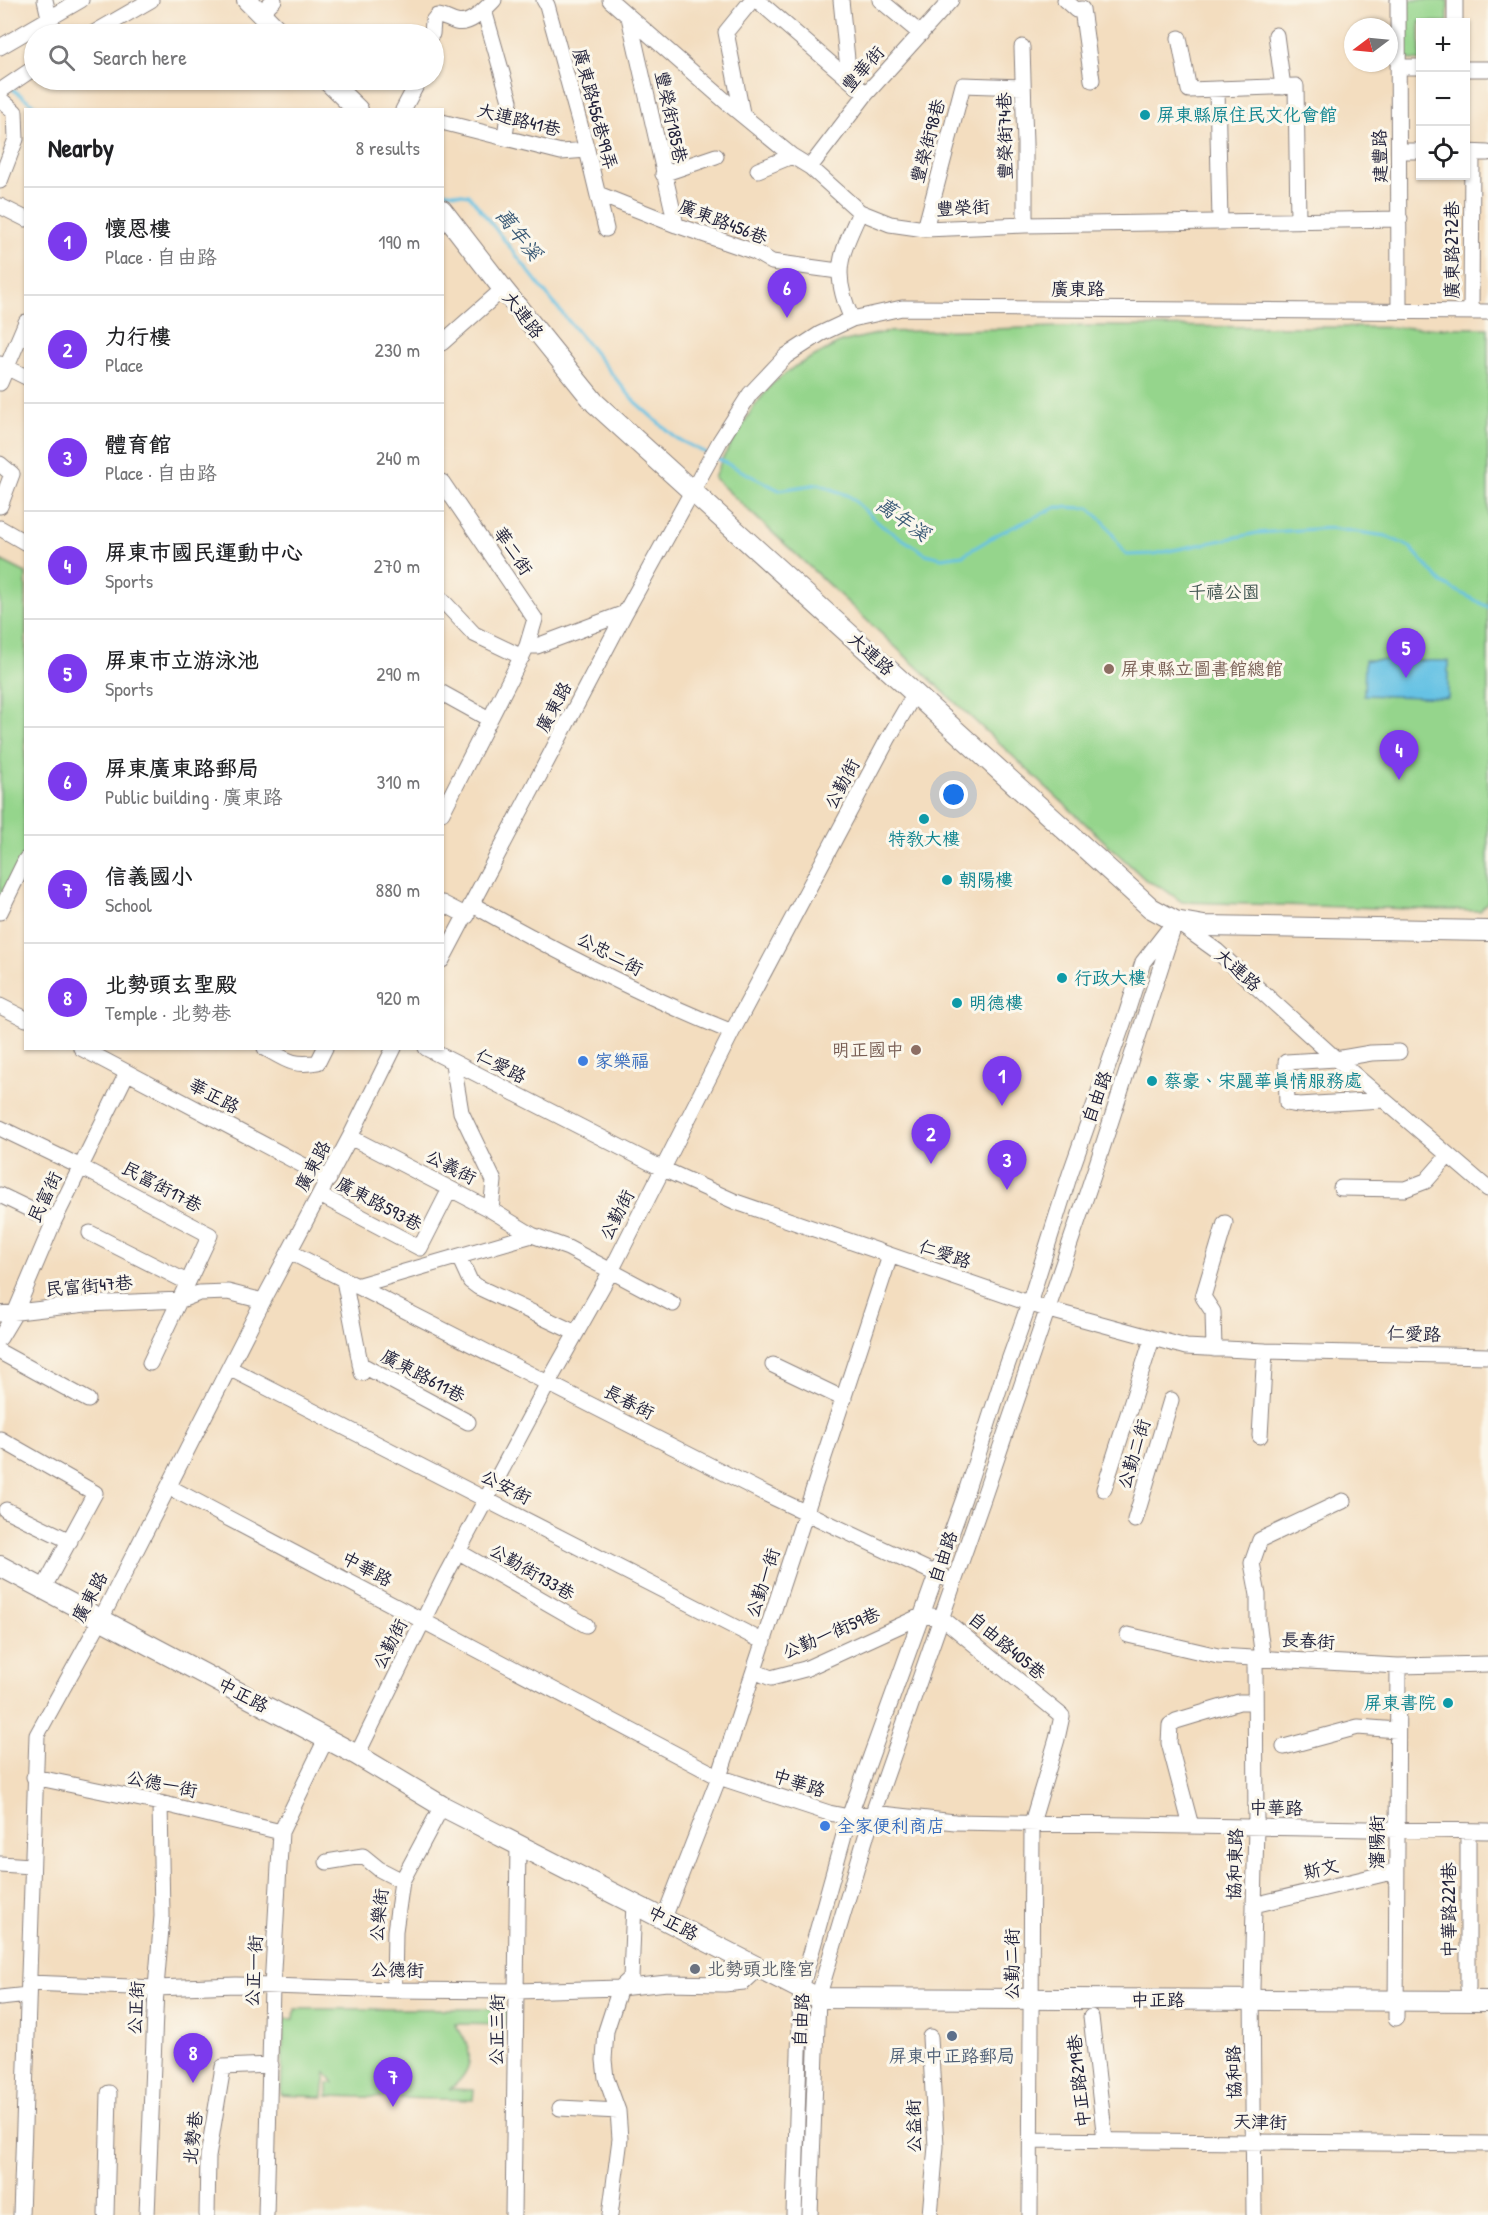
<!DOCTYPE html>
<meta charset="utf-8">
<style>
body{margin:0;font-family:"Patrick Hand","LXGW WenKai TC",sans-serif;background:#f2f2f2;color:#202124}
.controls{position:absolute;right:18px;top:18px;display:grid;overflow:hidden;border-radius:0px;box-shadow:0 2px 4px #0004}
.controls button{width:54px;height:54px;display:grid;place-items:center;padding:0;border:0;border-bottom:2px solid #e0e0e0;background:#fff;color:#202124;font:30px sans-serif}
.compass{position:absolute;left:1344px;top:18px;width:54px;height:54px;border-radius:50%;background:#fff;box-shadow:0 2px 4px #0004;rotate:254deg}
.you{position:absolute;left:954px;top:795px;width:21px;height:21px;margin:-15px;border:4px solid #fff;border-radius:50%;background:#1a73e8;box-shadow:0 0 0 9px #1a73e833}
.badge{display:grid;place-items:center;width:39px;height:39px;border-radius:50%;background:#7c3aed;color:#fff;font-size:20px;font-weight:700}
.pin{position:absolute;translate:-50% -50px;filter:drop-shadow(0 2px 3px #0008)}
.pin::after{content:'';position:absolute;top:32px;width:21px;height:18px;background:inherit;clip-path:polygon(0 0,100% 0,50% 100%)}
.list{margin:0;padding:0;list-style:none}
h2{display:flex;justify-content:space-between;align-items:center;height:78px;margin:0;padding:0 24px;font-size:26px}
h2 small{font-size:20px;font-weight:400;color:#757577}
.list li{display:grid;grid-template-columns:39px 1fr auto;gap:18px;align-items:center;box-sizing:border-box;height:108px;padding:0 24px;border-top:2px solid #e0e0e0}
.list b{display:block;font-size:22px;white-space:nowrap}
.list p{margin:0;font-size:20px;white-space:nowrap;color:#757577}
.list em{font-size:20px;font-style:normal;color:#757577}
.icon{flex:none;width:33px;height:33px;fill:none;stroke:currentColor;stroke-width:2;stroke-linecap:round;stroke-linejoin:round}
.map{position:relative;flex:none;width:1488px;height:2215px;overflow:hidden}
.search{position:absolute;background:#fff;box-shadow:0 2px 4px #0004;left:24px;top:24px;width:420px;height:66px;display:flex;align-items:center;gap:15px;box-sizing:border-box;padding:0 21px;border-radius:33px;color:#757577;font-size:22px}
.panel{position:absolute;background:#fff;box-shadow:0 2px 4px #0004;left:24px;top:108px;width:420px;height:942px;border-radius:0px}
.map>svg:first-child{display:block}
.green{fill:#95d58c;stroke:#5c7c64;stroke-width:1.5}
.water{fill:#66c2e4;stroke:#447290;stroke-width:1.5}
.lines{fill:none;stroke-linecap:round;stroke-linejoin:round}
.stream{stroke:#66c2e4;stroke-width:3}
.minor-casing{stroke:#8a807d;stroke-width:17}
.major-casing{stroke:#8a807d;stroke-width:22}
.minor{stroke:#fff;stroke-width:15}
.major{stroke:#fff;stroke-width:20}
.culture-dot{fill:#0f9aa8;stroke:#fbf7ec;stroke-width:2}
.education-dot{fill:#8d6e63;stroke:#fbf7ec;stroke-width:2}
.shop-dot{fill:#3f7fe0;stroke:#fbf7ec;stroke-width:2}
.worship-dot{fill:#6b7280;stroke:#fbf7ec;stroke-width:2}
.service-dot{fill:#5c6f8a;stroke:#fbf7ec;stroke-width:2}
.labels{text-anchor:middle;stroke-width:6;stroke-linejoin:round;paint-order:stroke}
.street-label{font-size:18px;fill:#22223b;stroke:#fbf7ec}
.culture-label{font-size:18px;fill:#0d838f;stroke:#fbf7ec;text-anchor:start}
.park-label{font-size:18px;fill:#445853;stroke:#fbf7ec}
.education-label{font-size:18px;fill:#785e54;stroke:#fbf7ec;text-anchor:start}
.shop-label{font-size:18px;fill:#366cbe;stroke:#fbf7ec;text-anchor:start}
.worship-label{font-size:18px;fill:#5b616d;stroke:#fbf7ec;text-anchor:start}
.service-label{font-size:18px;fill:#4e5e75;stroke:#fbf7ec}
.water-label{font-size:20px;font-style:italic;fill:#3a5a76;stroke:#fbf7ec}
</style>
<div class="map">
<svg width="1488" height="2215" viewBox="0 0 1488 2215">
<rect width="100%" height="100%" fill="#fbf7ec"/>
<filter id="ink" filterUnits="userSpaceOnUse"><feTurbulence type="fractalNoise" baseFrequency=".0167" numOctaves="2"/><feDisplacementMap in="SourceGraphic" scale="12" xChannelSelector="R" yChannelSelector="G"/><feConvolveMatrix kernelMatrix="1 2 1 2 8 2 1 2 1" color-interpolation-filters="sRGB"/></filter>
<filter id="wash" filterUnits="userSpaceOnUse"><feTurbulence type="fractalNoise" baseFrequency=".008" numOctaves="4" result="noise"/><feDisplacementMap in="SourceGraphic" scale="24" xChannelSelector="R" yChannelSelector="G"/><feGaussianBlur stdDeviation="1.35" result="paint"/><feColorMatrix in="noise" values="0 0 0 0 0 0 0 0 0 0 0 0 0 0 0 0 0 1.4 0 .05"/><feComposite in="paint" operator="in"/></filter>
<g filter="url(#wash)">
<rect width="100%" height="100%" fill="#f3ddbf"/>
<path class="green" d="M 1406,0 L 1448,0 L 1448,22 L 1420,22 L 1420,61 L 1406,59 Z
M 1093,326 L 1488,328 L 1488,901 L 1480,911 L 1182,902 L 1161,887 L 1147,881 L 714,478 L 722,459 L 753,408 L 772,384 L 794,367 L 841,342 L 886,332 Z
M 0,560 L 26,573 L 25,853 L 0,906 Z
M 295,2009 L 508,2009 L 506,2025 L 455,2024 C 473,2049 477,2068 450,2089 L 474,2090 L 473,2100 L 328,2096 L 328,2083 L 334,2083 L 326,2072 L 323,2097 L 281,2095 L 284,2019 L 294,2019 Z"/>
<path class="water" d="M 1365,660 L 1448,661 L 1448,698 L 1364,695 Z"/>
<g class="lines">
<path class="stream" d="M 11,88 L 41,110
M 442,191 L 469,195 L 548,296 L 635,402 L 677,439 L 708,454
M 716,458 L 779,490 L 819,484 L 849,496 L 882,526 L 926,554 L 942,558 L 963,555 L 1000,533 L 1057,507 L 1089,508 L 1105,523 L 1126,555 L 1154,554 L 1257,533 L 1330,528 L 1386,536 L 1410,547 L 1442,583 L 1488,607"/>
</g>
</g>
<g filter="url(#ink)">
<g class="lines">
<g class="minor-casing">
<path id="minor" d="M 45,0 L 53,34
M 544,0 L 547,5 L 587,150 L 606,229
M 610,0 L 731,106 L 792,156 L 810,167 L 860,212 L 890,224 L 925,229 L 1025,225 L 1400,219
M 757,0 L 866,94
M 841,0 L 849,79
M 880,0 L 921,34
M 1065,0 L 1076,10 L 1082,9 L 1092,80
M 1398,0 L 1399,311
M 484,10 L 510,101 L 505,136
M 260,13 L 274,0
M 629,17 L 676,225
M 1455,22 L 1455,0
M 92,34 L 151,0
M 432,34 L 433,21 L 437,16 C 444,16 449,20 456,22 C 470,26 485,9 494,0
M 1276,35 L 1283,87
M 1179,38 L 1189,90 L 1296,86 L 1298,220
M 0,47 L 81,0
M 1022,47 L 1025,144 L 1025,225
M 1398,67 L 1420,67
M 1466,69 L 1488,69
M 1217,89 L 1220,221
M 0,91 L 34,68
M 0,99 L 15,112 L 16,139 L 0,181
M 403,110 L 419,80
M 742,113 L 726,32 L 752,0
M 442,122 L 561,152 L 587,150
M 1399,151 L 1420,151
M 1466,152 L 1488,153
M 810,167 L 866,94 L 951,0
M 758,170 L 792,156
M 663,174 L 716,156
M 598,194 L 676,225 L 755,252 L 772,262 L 838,271
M 0,206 L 26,219
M 925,229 L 963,85 L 1023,87
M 1471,312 L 1472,153
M 852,319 C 831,273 840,256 860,212
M 442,343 L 503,289
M 0,364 L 26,377
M 0,383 L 26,322
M 0,464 L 12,474 L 0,506
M 442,482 L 535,619 L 527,646 L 442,813
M 0,528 L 26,543
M 442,600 L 474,634 L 522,657
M 527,646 L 537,646 L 625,613
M 442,693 L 489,719
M 442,903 L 467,916
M 473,905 C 557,952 643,996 732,1032
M 0,912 L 26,859
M 1178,923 L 1217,951 L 1336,1059 L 1488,1189
M 442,960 L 625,613 L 720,441 L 750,394 L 786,356 L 820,334 L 852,319 L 902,308 L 1488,312
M 0,1006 L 26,1019
M 81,1048 L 329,1179
M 265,1048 C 286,1060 294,1067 318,1062 L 325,1048
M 426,1048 L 663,1169 L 736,1202 L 1046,1309 L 1186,1347 L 1265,1351 L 1488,1356
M 453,1064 L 461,1112 L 494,1181 L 491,1210
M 1383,1100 L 1299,1105 L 1287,1103 L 1286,1062 L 1336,1059 L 1371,1053 L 1399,1052
M 0,1128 L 81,1167 L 210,1235 L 150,1363
M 350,1137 L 491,1210 L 532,1235 L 568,1248 L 673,1304
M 1341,1188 L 1405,1189 L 1426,1181 L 1448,1156
M 0,1195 L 54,1221
M 320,1195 L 420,1248 L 450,1189
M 90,1233 L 187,1282
M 290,1252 L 764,1493 L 945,1578
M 459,1257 L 470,1281 L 478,1287 L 576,1333
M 344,1280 L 362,1373
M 356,1286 L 532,1235
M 0,1314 L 86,1304 L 181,1300 L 199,1293 L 228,1292 L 263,1301
M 0,1338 L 15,1313 L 54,1221 L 127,1073
M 1214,1349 L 1213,1312 L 1203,1297 L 1225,1223
M 0,1352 L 88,1400
M 360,1364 L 468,1422
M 773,1365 L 844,1399
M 229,1368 L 764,1642
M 1260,1436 L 1265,1351
M 0,1439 L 95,1493 L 43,1589
M 169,1487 L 719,1777 L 829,1813 L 849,1817 L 873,1813 L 955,1822 L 1488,1831
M 1104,1489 L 1152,1339
M 6,1510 L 70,1541
M 1135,1520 L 1171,1400
M 459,1552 L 586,1625
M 1128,1635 L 1218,1656 L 1398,1666 L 1488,1664
M 1263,1658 L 1258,1620 L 1258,1595 L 1252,1563 L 1260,1540 L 1343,1501
M 754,1671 L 771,1678 L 805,1669 L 923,1615 L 941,1617 L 1062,1716 L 1057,1739 L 1032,1823 L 1030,2215
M 1284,1747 L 1358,1727 L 1397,1730
M 357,1755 L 443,1580 L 548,1383 L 611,1271 L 732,1032 L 888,739 L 915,693
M 34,1777 L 160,1803 L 281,1832
M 1191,1826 L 1169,1743 L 1170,1725 L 1176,1721 L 1239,1702 L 1255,1702
M 327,1862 L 363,1856 L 379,1869 L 402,1881
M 0,1864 L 31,1866
M 1254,1905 L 1396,1871
M 664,1918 L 719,1777 L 890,1256
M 29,1983 L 156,1988 L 236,1985 L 394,1990 L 517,1991 L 620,1988 L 667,1983 L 724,1984 L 744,1982 L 759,1968
M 1468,1988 L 1468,1832
M 394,1990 L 395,1931 L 402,1881 L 442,1806
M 0,1998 L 28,1995
M 1091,2017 L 1105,2140
M 1396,2018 L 1398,1666
M 930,2037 L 936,2146 L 930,2215
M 560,2108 L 618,2111
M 1031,2140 L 1488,2144
M 21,2215 L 37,1735 L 101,1619 L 263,1301 L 350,1137 L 394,1048
M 106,2215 L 109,2093
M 147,2215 L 156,1988 L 162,1916 L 160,1803
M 207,2215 L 208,2157 L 223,2067 L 271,2065
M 266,2215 L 272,1987 L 281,1832 L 326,1739
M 513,2215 L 518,1845
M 610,2215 L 620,2139 L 618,2111 L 606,2078 L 604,2060 L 606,2031 L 620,1988 L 631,1978 L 634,1902
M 794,2215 L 801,1989 L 849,1817 L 964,1498 L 1003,1377 L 1029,1304 L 1070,1174 L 1126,1015 L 1143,962 L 1175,921
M 810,2215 L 818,1998 L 873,1813 L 983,1499 L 1097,1164 L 1173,929
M 1254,2215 L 1252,1988 L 1256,1827 L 1255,1658"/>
</g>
<g class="major-casing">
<path id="major" d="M 247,0 L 281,34
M 327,80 L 358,110
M 442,210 L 503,289 L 595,403 L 1151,908 L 1175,921 L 1204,926 L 1488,931
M 0,1566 L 357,1755 L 442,1806 L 818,1998 L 1488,2001"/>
</g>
<use href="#minor" class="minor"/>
<use href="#major" class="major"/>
</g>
</g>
<g class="culture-dot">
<circle cx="1145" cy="115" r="6"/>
<circle cx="924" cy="819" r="6"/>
<circle cx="947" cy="880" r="6"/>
<circle cx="1062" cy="978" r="6"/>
<circle cx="957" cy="1003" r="6"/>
<circle cx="1152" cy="1081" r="6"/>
<circle cx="1448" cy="1703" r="6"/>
</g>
<g class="education-dot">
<circle cx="1109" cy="669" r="6"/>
<circle cx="916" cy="1050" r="6"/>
</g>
<g class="shop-dot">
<circle cx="583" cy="1061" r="6"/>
<circle cx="825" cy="1826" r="6"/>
</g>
<circle class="worship-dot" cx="695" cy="1969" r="6"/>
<circle class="service-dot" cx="952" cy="2036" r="6"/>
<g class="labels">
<g class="street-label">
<text transform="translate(863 69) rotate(-49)" y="6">豐華街</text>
<text transform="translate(595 109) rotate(75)" y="6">廣東路456巷99弄</text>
<text transform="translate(671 117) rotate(78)" y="6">豐榮街185巷</text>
<text transform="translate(519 120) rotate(14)" y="6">大連路41巷</text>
<text transform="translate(1005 136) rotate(-91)" y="6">豐榮街74巷</text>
<text transform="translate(928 141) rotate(-75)" y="6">豐榮街98巷</text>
<text transform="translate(1380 156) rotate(-91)" y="6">建豐路</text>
<text transform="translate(963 208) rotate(-3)" y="6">豐榮街</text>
<text transform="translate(723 222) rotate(21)" y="6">廣東路456巷</text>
<text transform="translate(1452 250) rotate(-90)" y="6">廣東路272巷</text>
<text x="1078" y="295">廣東路</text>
<text transform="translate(523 315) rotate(52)" y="6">大連路</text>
<text transform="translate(513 551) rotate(56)" y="6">華二街</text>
<text transform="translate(871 654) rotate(42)" y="6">大連路</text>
<text transform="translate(554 707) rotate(-62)" y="6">廣東路</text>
<text transform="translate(842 784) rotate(-62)" y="6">公勤街</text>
<text transform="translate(610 954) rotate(28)" y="6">公忠二街</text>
<text transform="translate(1238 970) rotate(41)" y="6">大連路</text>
<text transform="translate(501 1066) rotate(27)" y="6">仁愛路</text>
<text transform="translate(214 1096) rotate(28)" y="6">華正路</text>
<text transform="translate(1097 1097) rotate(-70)" y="6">自由路</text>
<text transform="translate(313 1166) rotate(-62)" y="6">廣東路</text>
<text transform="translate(451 1167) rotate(27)" y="6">公義街</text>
<text transform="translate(162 1187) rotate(28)" y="6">民富街17巷</text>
<text transform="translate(45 1197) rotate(-64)" y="6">民富街</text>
<text transform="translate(379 1204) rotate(28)" y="6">廣東路593巷</text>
<text transform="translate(617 1215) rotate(-63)" y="6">公勤街</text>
<text transform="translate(945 1254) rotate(19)" y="6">仁愛路</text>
<text transform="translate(89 1286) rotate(-5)" y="6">民富街47巷</text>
<text transform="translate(1414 1334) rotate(2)" y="6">仁愛路</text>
<text transform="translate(423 1376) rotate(28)" y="6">廣東路611巷</text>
<text transform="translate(629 1402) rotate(27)" y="6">長春街</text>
<text transform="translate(1134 1454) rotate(-73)" y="6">公勤二街</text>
<text transform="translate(506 1487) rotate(27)" y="6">公安街</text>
<text transform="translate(943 1557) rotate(-71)" y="6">自由路</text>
<text transform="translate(367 1569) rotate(28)" y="6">中華路</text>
<text transform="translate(532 1572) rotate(30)" y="6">公勤街133巷</text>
<text transform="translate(763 1583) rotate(-72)" y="6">公勤一街</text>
<text transform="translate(90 1597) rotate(-62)" y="6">廣東路</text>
<text transform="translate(831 1633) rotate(-23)" y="6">公勤一街59巷</text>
<text transform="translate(1308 1641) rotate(3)" y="6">長春街</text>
<text transform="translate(390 1644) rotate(-63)" y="6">公勤街</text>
<text transform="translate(1007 1646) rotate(40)" y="6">自由路405巷</text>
<text transform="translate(243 1695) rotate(28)" y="6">中正路</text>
<text transform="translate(799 1783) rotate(18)" y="6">中華路</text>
<text transform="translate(162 1784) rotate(12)" y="6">公德一街</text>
<text transform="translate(1276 1808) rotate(1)" y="6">中華路</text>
<text transform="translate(1377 1842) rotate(-90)" y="6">瀋陽街</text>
<text transform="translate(1235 1864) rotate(-88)" y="6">協和東路</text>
<text transform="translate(1321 1869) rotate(-13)" y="6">斯文</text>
<text transform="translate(1449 1910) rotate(-90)" y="6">中華路221巷</text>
<text transform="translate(379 1915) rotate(-84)" y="6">公樂街</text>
<text transform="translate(673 1923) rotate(28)" y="6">中正路</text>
<text transform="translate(1012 1964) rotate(-90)" y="6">公勤二街</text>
<text transform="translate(397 1970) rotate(1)" y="6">公德街</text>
<text transform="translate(254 1971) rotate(-87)" y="6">公正一街</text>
<text x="1158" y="2006">中正路</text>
<text transform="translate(136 2008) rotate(-87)" y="6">公正街</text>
<text transform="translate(801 2020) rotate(-87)" y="6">自由路</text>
<text transform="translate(497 2030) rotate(-89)" y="6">公正三街</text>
<text transform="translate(1234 2072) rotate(-91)" y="6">協和路</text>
<text transform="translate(1079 2081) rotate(-96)" y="6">中正路219巷</text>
<text transform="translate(1260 2122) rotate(1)" y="6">天津街</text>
<text transform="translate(914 2126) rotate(-91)" y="6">公益街</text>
<text transform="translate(193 2138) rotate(-83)" y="6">北勢巷</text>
</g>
<g class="culture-label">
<text x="1157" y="121">屏東縣原住民文化會館</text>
<text x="924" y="845" text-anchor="middle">特教大樓</text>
<text x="959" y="886">朝陽樓</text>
<text x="1074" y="984">行政大樓</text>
<text x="969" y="1009">明德樓</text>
<text x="1164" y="1087">蔡豪、宋麗華真情服務處</text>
<text x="1436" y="1709" text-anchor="end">屏東書院</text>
</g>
<g class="park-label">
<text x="1224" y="598">千禧公園</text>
</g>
<g class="education-label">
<text x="1121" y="675">屏東縣立圖書館總館</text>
<text x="904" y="1056" text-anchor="end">明正國中</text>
</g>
<g class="shop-label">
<text x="595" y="1067">家樂福</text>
<text x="837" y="1832">全家便利商店</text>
</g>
<g class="worship-label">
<text x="707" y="1975">北勢頭北隆宮</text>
</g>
<g class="service-label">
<text x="952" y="2062">屏東中正路郵局</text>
</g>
<g class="water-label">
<text transform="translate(519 234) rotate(51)" y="7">萬年溪</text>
<text transform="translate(903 519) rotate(35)" y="7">萬年溪</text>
</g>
</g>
</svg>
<div class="controls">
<button>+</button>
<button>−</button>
<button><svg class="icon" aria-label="locate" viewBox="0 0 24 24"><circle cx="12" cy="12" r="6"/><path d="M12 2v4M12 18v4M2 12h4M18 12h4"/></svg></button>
</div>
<svg class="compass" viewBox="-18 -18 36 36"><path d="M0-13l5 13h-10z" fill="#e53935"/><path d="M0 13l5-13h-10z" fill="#757577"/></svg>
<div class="you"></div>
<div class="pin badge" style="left:1002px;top:1106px">1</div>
<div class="pin badge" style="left:931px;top:1164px">2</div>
<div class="pin badge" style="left:1007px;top:1190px">3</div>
<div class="pin badge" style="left:1399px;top:780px">4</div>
<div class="pin badge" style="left:1406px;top:678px">5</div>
<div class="pin badge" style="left:787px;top:318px">6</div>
<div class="pin badge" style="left:393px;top:2107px">7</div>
<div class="pin badge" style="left:193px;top:2083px">8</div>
<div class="search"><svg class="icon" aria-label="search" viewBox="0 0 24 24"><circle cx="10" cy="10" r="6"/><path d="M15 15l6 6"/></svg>Search here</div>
<section class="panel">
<h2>Nearby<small>8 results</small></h2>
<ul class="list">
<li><span class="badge">1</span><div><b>懷恩樓</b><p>Place · 自由路</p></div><em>190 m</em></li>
<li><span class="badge">2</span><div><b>力行樓</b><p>Place</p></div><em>230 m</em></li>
<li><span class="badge">3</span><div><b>體育館</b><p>Place · 自由路</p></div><em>240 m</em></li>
<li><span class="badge">4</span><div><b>屏東市國民運動中心</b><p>Sports</p></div><em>270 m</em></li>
<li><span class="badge">5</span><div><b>屏東市立游泳池</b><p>Sports</p></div><em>290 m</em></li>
<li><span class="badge">6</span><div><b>屏東廣東路郵局</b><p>Public building · 廣東路</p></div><em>310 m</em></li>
<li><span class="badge">7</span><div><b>信義國小</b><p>School</p></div><em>880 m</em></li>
<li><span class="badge">8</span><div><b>北勢頭玄聖殿</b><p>Temple · 北勢巷</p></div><em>920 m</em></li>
</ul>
</section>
</div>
